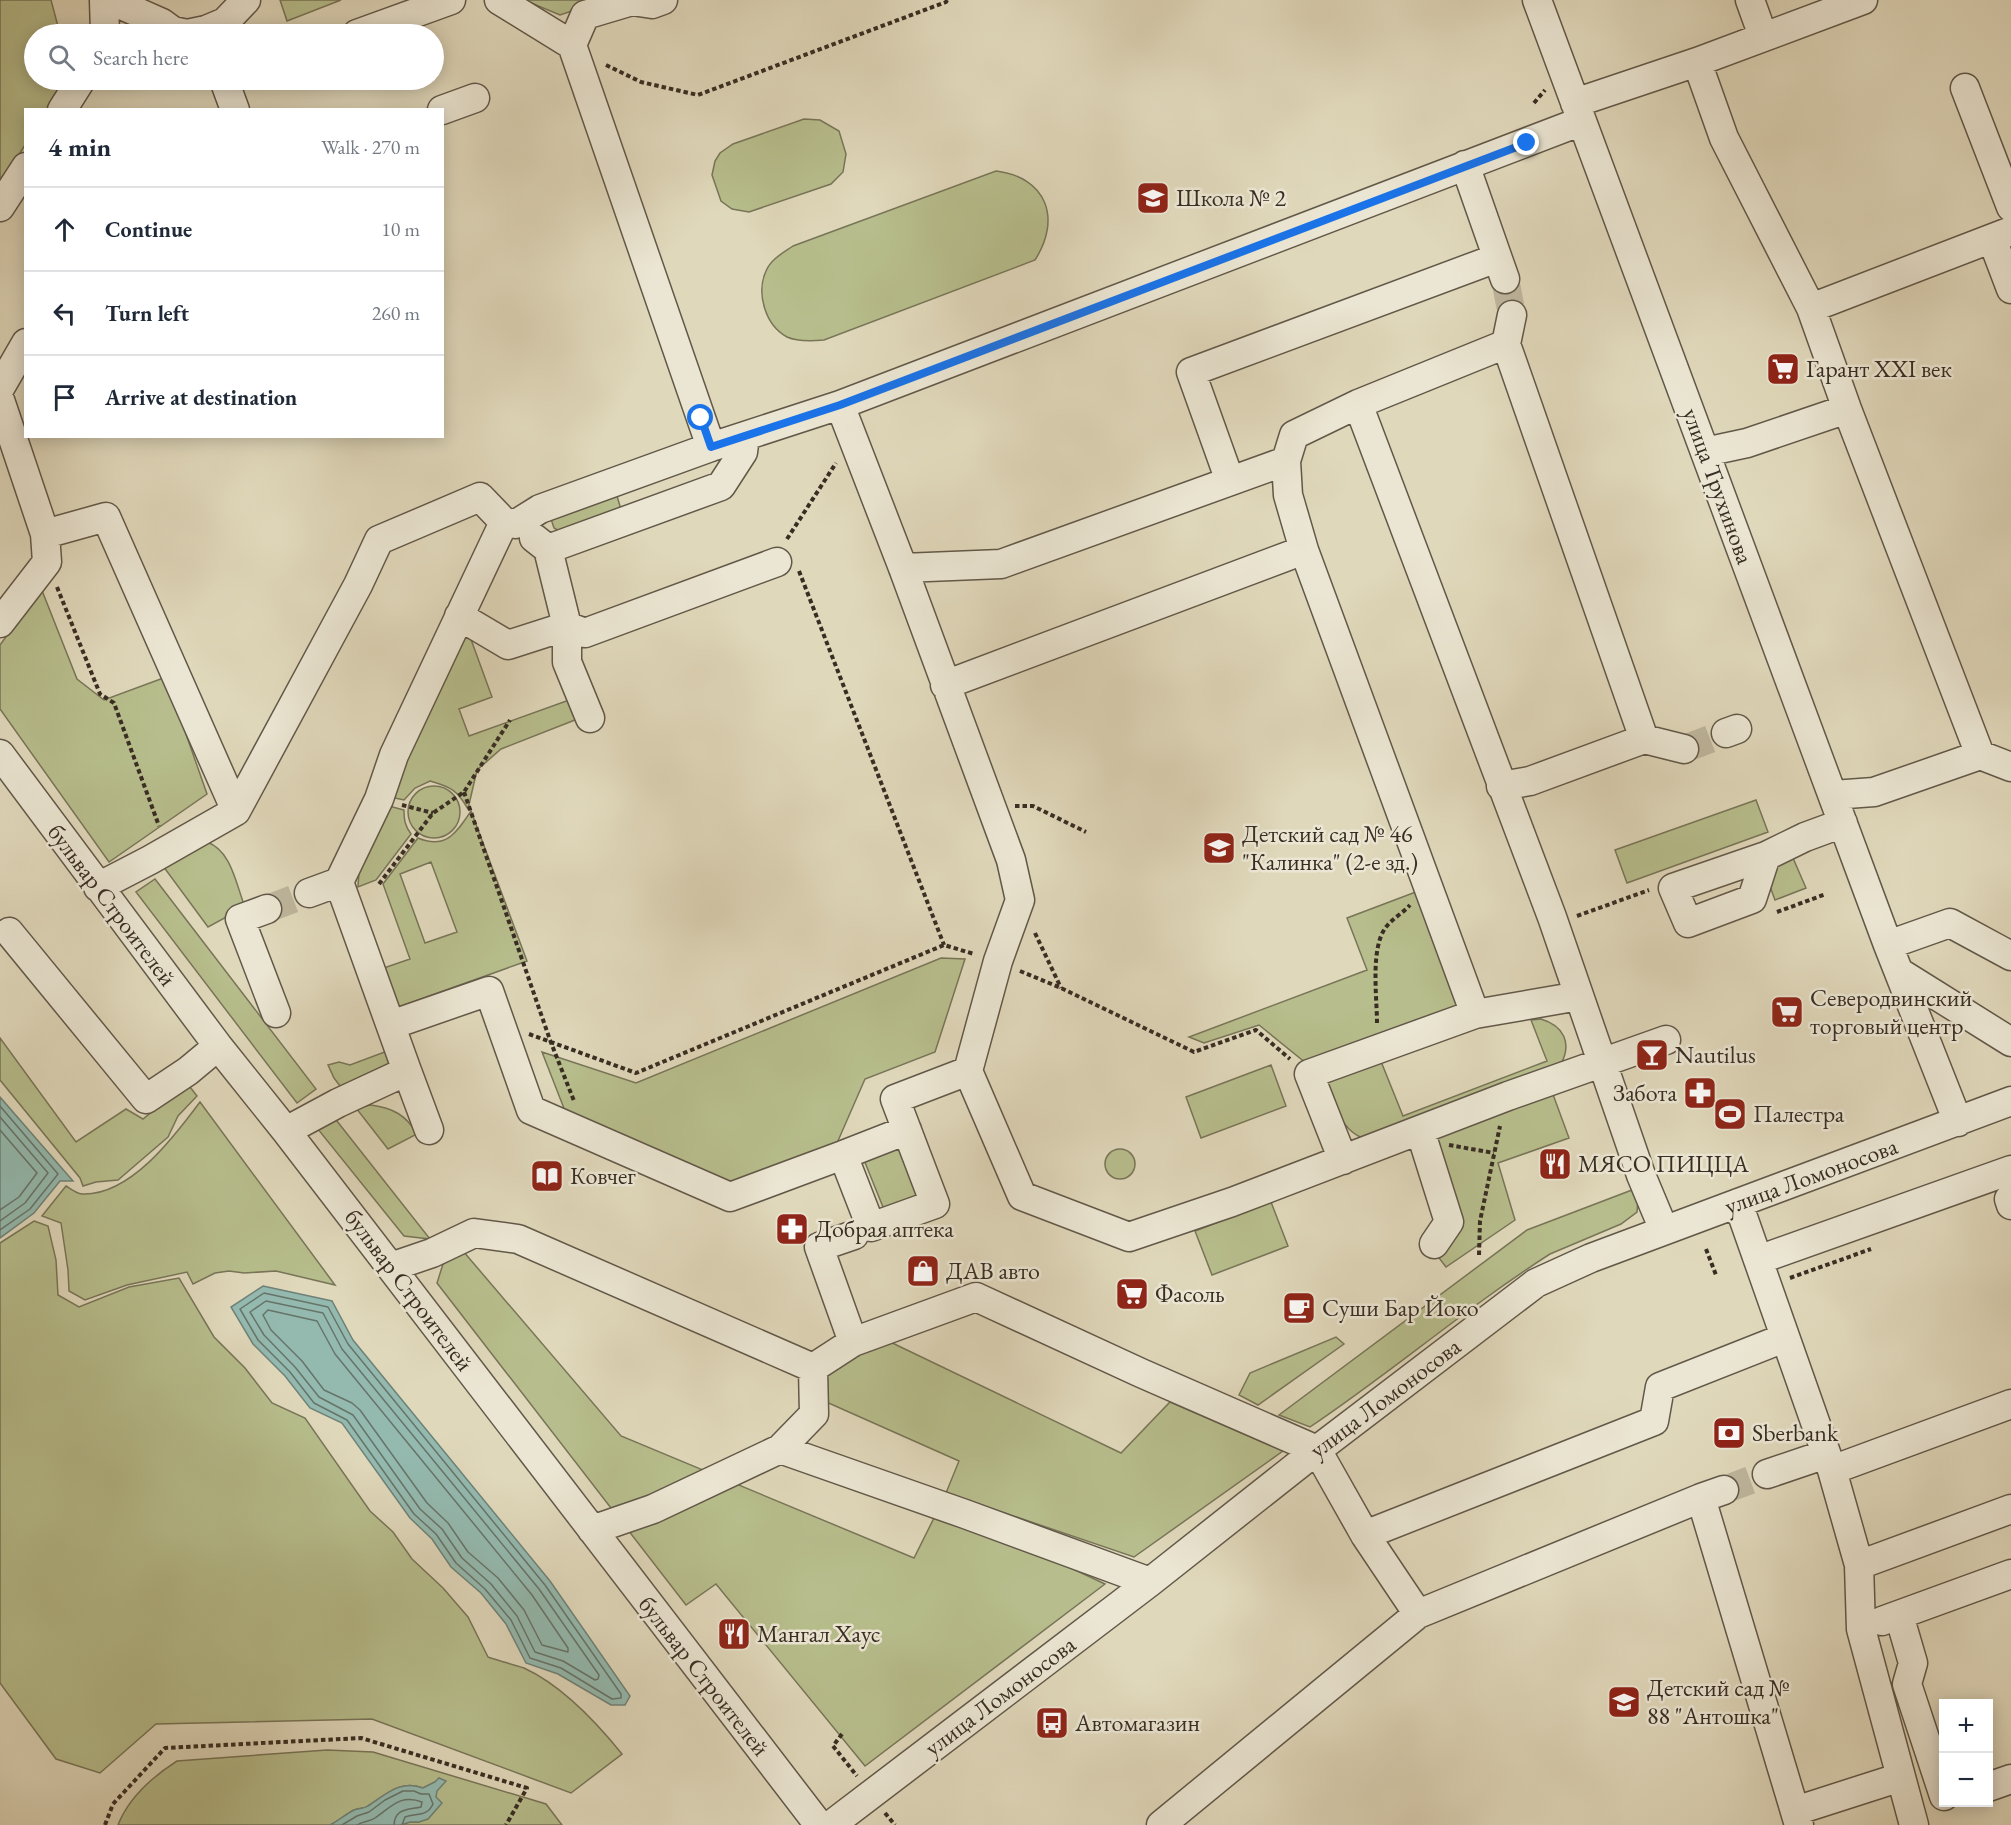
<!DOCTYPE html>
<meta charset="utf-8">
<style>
body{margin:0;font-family:"EB Garamond",serif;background:#f2f2f3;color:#1f2937}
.controls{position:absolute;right:18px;bottom:18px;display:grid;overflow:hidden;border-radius:0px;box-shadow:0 3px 15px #0003}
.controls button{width:54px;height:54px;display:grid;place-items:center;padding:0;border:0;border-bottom:2px solid #e0e1e3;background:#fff;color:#1f2937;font:30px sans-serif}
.stop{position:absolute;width:18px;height:18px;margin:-14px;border:4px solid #1a73e8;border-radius:50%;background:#fff}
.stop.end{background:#1a73e8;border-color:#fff;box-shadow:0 2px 6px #0008}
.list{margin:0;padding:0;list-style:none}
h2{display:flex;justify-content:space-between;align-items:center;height:78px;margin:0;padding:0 24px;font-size:26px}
h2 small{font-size:20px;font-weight:400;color:#747a83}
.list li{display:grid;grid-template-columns:39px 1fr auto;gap:18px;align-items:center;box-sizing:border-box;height:84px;padding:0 24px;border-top:2px solid #e0e1e3}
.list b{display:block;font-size:22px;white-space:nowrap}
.list em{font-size:20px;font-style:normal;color:#747a83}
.icon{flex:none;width:33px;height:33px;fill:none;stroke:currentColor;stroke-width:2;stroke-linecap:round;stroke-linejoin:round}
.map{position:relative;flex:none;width:2011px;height:1825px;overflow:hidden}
.search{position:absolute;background:#fff;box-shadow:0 3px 15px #0003;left:24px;top:24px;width:420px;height:66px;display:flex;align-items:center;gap:15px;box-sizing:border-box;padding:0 21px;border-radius:33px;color:#747a83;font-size:22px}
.panel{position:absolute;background:#fff;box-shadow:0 3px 15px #0003;left:24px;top:108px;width:420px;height:330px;border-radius:0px}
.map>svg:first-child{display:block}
.green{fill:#b7bd8c;stroke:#787558;stroke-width:1.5;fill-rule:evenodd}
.water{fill:#94bab0;stroke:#6f8278;stroke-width:1.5}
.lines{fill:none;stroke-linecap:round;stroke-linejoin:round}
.shore{stroke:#66746a;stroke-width:1.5}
.minor-tunnel{stroke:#beb69d;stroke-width:28;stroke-dasharray:28 14;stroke-linecap:butt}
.minor-casing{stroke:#625849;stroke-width:31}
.path{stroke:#382d23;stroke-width:4;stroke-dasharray:4.5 3;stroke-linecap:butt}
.minor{stroke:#ebe6d3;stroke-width:28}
.route{stroke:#1a73e8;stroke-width:8}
.labels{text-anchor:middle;stroke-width:5;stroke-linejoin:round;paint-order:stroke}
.poi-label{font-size:24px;fill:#382d23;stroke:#ebe6d3;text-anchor:start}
.street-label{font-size:24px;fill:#382d23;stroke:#ebe6d3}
</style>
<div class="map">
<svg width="2011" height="1825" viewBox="0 0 2011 1825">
<rect width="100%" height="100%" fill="#e0d8bb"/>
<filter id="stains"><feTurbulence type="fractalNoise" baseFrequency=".00333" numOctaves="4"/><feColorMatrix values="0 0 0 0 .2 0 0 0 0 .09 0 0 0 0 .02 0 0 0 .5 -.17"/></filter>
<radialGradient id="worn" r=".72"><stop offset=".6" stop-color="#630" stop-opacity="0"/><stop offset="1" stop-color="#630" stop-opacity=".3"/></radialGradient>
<path class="green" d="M 0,0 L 51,0 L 60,34 L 34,34 L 34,80 L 67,80 L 48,109 L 26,110 L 25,145 L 0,185 Z
M 280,0 L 341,0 L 287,21 Z
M 524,0 L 605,0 L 560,15 Z
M 804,119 L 820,120 L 839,131 L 846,154 L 843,172 L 831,184 L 749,212 L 732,209 L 721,201 L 712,175 L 715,161 L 720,153 L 733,144 Z
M 996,171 C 1046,177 1062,218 1035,260 L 824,340 C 813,341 798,342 787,337 C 765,325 756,293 766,271 C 771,259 783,253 793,246 Z
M 610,492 L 617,496 L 620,506 L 617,513 L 561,532 L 554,528 L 551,519 Z
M 41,588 L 77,679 L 104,700 L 166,677 L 207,794 L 109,862 L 0,709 L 0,645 Z
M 465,623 L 492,697 L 459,709 L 469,736 L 572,699 L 580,718 L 501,749 L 477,770 L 468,809 C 457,790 451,787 430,781 L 415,788 L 404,800 L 390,797 Z
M408 812a26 26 0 1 1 52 0a26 26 0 1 1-52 0Z
M 1756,800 L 1768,832 L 1627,883 L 1615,850 Z
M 389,806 L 404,810 C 404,820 405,826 411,834 L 376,880 L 358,887 L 359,871 Z
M 471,811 L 527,961 L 393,1009 L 378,970 L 410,959 L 383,884 L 418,838 C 446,850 457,832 471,811 ZM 431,862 L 457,932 L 425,943 L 400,874 Z
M 207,842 C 232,851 236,885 245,907 L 208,927 L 163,866 Z
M 1793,858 L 1806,888 L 1775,900 L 1768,881 L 1774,866 Z
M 155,879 L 316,1089 L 297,1103 L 136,892 Z
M 1421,890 L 1466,1010 L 1312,1068 L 1259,1025 L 1204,1043 L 1189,1037 L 1367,970 L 1347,918 Z
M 941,958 L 965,959 L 935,1052 L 865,1079 L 834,1150 L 730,1187 L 565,1111 L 542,1052 L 636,1083 Z
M 1541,1019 C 1564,1026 1572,1043 1561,1064 L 1370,1140 C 1341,1135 1334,1103 1325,1079 L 1380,1059 L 1403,1116 L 1547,1061 L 1531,1020 Z
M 0,1038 L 76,1142 L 126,1109 L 143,1119 L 187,1083 L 197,1096 L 178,1116 L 168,1137 L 118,1180 L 96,1182 L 83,1186 L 80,1178 L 0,1080 Z
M 390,1050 L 395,1065 L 348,1086 L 340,1086 L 334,1078 L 328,1065 L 339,1062 L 350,1065 Z
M 1271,1065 L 1286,1106 L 1201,1138 L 1186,1097 Z
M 1551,1089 L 1569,1138 L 1498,1163 L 1515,1220 L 1446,1267 L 1436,1254 L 1453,1225 L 1422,1137 Z
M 200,1102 L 335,1285 L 276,1271 L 244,1273 L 229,1271 L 215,1273 L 193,1284 L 187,1272 L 127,1285 L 85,1300 L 69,1291 L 68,1270 L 61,1223 L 42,1216 L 66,1186 C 71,1189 76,1193 82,1194 C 130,1196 174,1137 200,1102 Z
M 371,1105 C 393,1108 406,1115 417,1134 L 388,1149 L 356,1108 Z
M 333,1116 L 430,1239 L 404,1236 L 317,1128 Z
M 898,1147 L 917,1194 C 906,1206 898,1210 883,1207 L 864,1160 Z
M1105 1164a15 15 0 1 1 30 0a15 15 0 1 1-30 0Z
M 1632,1190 L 1638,1199 L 1637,1212 L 1621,1224 L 1550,1254 C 1467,1307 1392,1372 1310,1427 L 1279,1415 L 1527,1230 Z
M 1271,1202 L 1288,1246 L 1212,1275 L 1195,1231 Z
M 34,1221 L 48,1226 L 56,1260 L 58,1295 L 79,1307 L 129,1287 L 179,1278 L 214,1337 L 245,1368 L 272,1403 L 305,1418 L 370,1511 L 393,1532 L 412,1559 L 443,1588 L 468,1617 L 488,1657 C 499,1661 512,1664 524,1668 C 561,1685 597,1723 622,1754 L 571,1793 L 372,1719 L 156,1724 L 100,1773 L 56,1759 L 0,1683 L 0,1243 Z
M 463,1251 L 621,1436 L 914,1558 L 936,1514 L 1022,1545 L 1105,1584 L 865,1766 L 716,1584 L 686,1605 L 437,1283 L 443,1264 Z
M 1336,1337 L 1344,1344 L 1258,1405 L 1239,1395 L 1250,1373 Z
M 884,1339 L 1121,1453 L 1170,1402 L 1283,1451 L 1134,1557 L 946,1493 L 959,1461 L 824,1401 L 824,1378 Z
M 327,1750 L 373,1752 L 546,1804 L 562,1825 L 400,1825 L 410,1822 L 419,1822 L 436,1797 L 435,1782 L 423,1788 C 401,1779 385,1795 368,1806 C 364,1809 359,1808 354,1810 C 346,1814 338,1821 330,1825 L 118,1825 C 129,1797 152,1777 177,1761 Z"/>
<path class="water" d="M 0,1097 L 73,1181 L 60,1181 L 34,1213 L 0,1238 Z
M 263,1286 L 332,1301 L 353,1340 L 550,1581 L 630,1696 L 625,1705 L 611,1705 L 558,1674 L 526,1663 L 506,1624 L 481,1593 L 451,1567 L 432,1539 L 410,1518 L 342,1423 L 310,1408 L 285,1376 L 253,1344 L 231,1307 Z
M 439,1778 L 446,1781 L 437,1791 L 436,1797 L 442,1803 L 428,1819 L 419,1822 L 410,1822 L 400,1825 L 330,1825 C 338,1821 346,1814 354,1810 C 359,1808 364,1809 368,1806 C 385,1795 401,1779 423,1788 L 435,1782 Z"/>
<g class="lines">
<path class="shore" d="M 0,1106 L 58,1174 L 30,1209 L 0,1230
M 0,1117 L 48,1173 L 25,1203 L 0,1221
M 0,1130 L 37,1173 L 19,1197 L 0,1210
M 264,1293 L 328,1307 L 348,1344 L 545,1585 L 621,1694 L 621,1698 L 612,1699 L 561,1668 L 530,1658 L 511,1620 L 485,1589 L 456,1563 L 436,1534 L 414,1514 L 347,1420 L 314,1403 L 290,1372 L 258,1340 L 240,1309 Z
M 266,1301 L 323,1313 L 342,1349 L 539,1589 L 599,1675 L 598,1679 L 595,1680 L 563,1661 L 535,1652 L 517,1616 L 491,1584 L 462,1558 L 442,1529 L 420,1509 L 353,1415 L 319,1397 L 295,1367 L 264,1335 L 250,1312 Z
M 268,1310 L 317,1321 L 335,1354 L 532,1595 L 568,1648 L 568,1652 L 542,1645 L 524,1610 L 498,1578 L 468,1552 L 448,1523 L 427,1503 L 360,1410 L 352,1403 L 324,1390 L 302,1361 L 271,1330 L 263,1315 Z
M 342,1825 L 357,1816 L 369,1812 L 385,1800 L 403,1791 L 414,1791 L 421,1794 L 429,1794 L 433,1804 C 427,1817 417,1813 405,1817 L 402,1825
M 357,1825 C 363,1821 369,1822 375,1818 C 392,1806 401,1794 422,1802 L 421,1807 C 408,1810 395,1808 394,1825"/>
<path class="minor-tunnel" d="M 1505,279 L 1512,315
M 1684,749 L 1726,733
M 267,909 L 309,893
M 1724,1490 L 1767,1474"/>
<g class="minor-casing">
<path id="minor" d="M 104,0 L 105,34
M 110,0 L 162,23 L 173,31 L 187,34 L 206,30 L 225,22 L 246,0
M 499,0 L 572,45 L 585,15 L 632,1 L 652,4 L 663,0
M 1537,0 L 1888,945 L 1958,1122
M 1750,0 L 1763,36
M 357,34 L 451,0
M 572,45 L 711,447
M 1697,62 L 1724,138 L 1811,308 L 1847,409 L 1980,755 L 2011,767
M 224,80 L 235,110
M 1965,88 L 2011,207
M 1575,103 L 1697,62 L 1863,0
M 62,110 L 81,80
M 442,110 L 475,98
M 1465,165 L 1505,279
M 0,207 L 26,167
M 1992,239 L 2011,289
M 1811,308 L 2011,231
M 1512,315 L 1506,344 L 1644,739
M 0,388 L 26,343
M 0,400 L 45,534 L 106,517 L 236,811 L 150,860 L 98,887
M 1358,404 L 1552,917 L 1641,1175 L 1664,1230
M 840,405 L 903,568 L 1011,860 L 1020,900 L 998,961 L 968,1071
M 1705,452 L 1747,443 L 1847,409
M 1230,481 L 1191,372 L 1497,258
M 534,538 L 548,549 L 721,486 L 743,452 L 745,436
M 548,549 L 567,626 L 585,633 L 777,562
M 1304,550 L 1475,1014 L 1579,996
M 903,568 L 1001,564 L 1286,461 L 1294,435 L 1358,404 L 1506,344
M 459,616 L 508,645 L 567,626 L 567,662 L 590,718
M 0,623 L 47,562 L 45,534
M 945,685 L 1304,550 L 1288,495 L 1286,461
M 1726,733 L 1737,729
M 0,754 L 218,1046 L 286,1131 L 819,1825
M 1501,786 L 1530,781 L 1644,739 L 1684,749
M 1833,795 L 1874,792 L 1980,755
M 236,811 L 358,585 L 379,540 L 480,497 L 504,522
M 1766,856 L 1752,899 L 1688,923 L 1673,888 L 1766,856 L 1805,837 L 1843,823
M 309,893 L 339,882
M 267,909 L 240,919 L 276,1013
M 9,932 L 146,1099 L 188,1071 L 218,1046
M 1888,945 L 1950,923 L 2011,956
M 1899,972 L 2011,1042
M 391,1025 L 489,991 L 531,1110 L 730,1197 L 843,1155 L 871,1227 L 935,1204 L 895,1099 L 968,1071 L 1022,1196 L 1129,1237 L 1232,1202 L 1508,1096 L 1666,1040
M 407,1071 L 429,1130
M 1420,1130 L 1449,1222 L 1434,1244
M 286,1131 L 338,1103 L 407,1071 L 339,882 L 379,799 L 394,755 L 504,522 L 516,524 L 540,509 L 711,447 L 840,405 L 1582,121
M 843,1155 L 907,1130
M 1343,1160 L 1309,1074 L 1475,1014
M 2009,1199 L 2011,1205
M 1738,1203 L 1832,1470 L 1859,1565 L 1861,1629 L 1914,1825
M 1758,1260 L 2011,1170
M 391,1267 L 432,1253 L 474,1233 L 518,1239 L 813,1368 L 853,1342 L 976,1297 L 1141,1373 L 1317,1450 L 1365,1535 L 1418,1614 L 1701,1498
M 853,1342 L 819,1247 L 854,1235
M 813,1368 L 814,1414 L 780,1449 L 965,1514 L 1150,1582
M 1832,1470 L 2011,1404
M 1767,1474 L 1826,1454
M 1724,1490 L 1701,1498 L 1799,1825
M 592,1530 L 653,1509 L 780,1449
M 1365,1535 L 1654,1421 L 1660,1387 L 1784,1338
M 1859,1565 L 2011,1509
M 1899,1615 L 1913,1663 L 1907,1684 L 1944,1796
M 1882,1621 L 2011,1574
M 1988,1787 L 2011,1779
M 1795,1811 L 1901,1777
M 831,1825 L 1150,1582 L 1317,1450 L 1536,1283 L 1591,1258 L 2011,1101
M 1161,1825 L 1418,1614"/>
</g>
<path class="path" d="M 606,65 L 641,82 L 698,95 L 946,2 L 947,0
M 1534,103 L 1545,90
M 787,539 L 836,463
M 799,571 L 944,945
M 57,587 L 100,694 L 114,703 L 159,826
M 464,792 L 550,1040 L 574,1101
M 402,805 L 433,813
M 1015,806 L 1033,806 L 1086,832
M 379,884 L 433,813 L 464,792 L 510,720
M 1777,912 L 1826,894
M 1577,916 L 1649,890
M 1035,933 L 1061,988
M 1020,971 L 1061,988 L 1194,1052 L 1256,1030 L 1290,1059
M 1377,1023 C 1377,997 1370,948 1386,927 C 1393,918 1403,913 1410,905
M 529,1034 L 636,1073 L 944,945 L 974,954
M 1449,1145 L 1494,1153
M 1706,1249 L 1716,1275
M 1479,1255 L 1480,1221 L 1500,1126
M 1790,1278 L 1871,1249
M 842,1734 L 833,1746 L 857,1776
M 885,1813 L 895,1825
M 105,1825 L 113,1804 L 165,1748 L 361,1738 L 527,1788 L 506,1825"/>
<use href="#minor" class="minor"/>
</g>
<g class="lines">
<path class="route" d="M 701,418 L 711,447 L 840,405 L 1527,143"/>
</g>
<defs>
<g id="school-square" transform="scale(1.725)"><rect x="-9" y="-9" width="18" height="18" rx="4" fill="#8f2418" stroke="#ebe6d3"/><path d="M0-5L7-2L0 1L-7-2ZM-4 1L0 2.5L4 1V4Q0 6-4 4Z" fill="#fff"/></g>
<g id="supermarket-square" transform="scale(1.725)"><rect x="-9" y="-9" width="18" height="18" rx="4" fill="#8f2418" stroke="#ebe6d3"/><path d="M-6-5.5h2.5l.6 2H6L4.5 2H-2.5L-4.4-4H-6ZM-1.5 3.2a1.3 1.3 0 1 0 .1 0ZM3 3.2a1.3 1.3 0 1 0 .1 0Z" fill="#fff"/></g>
<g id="bar-square" transform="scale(1.725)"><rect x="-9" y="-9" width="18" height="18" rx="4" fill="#8f2418" stroke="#ebe6d3"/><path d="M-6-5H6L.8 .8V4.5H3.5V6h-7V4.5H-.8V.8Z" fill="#fff"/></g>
<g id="pharmacy-square" transform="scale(1.725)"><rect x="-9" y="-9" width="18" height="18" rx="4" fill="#8f2418" stroke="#ebe6d3"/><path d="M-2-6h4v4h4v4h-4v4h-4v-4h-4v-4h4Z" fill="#fff"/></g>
<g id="stadium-square" transform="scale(1.725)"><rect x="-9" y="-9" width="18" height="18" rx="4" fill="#8f2418" stroke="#ebe6d3"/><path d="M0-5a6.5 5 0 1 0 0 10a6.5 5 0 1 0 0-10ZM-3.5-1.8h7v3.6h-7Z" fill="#fff"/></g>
<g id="restaurant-square" transform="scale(1.725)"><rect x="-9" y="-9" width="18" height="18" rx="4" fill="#8f2418" stroke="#ebe6d3"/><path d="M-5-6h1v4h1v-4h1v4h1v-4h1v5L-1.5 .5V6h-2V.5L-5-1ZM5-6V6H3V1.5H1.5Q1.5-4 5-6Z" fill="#fff"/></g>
<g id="library-square" transform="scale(1.725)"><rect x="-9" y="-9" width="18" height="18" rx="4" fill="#8f2418" stroke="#ebe6d3"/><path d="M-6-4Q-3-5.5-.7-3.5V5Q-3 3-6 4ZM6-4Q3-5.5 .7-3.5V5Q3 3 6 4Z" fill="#fff"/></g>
<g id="shop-square" transform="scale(1.725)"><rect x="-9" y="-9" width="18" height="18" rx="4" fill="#8f2418" stroke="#ebe6d3"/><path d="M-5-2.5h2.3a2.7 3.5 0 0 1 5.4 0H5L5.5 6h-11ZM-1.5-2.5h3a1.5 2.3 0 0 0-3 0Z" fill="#fff"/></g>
<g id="cafe-square" transform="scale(1.725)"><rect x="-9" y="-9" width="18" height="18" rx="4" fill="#8f2418" stroke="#ebe6d3"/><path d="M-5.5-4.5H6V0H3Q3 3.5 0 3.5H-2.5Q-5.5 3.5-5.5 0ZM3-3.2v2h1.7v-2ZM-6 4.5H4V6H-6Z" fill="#fff"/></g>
<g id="bank-square" transform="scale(1.725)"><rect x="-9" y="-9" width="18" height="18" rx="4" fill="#8f2418" stroke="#ebe6d3"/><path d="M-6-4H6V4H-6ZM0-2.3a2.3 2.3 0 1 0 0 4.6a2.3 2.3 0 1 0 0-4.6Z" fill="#fff"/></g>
<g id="bus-square" transform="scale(1.725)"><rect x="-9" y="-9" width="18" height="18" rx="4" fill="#8f2418" stroke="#ebe6d3"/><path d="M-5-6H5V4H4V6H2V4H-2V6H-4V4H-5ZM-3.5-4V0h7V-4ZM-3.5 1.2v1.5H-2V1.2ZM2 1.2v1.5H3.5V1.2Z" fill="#fff"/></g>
</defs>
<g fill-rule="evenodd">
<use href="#school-square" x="1153" y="198"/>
<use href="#supermarket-square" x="1783" y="369"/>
<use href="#school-square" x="1219" y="848"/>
<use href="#supermarket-square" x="1787" y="1012"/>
<use href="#bar-square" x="1652" y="1055"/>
<use href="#pharmacy-square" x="1700" y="1093"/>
<use href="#stadium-square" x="1730" y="1114"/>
<use href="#restaurant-square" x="1555" y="1164"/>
<use href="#library-square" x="547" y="1176"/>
<use href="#pharmacy-square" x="792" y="1229"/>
<use href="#shop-square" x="923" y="1271"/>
<use href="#supermarket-square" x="1132" y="1294"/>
<use href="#cafe-square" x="1299" y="1308"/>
<use href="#bank-square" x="1729" y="1433"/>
<use href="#restaurant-square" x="734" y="1634"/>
<use href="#school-square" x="1624" y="1702"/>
<use href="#bus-square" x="1052" y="1723"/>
</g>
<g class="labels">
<g class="poi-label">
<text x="1176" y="206">Школа № 2</text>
<text x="1806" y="377">Гарант XXI век</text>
<text x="1242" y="842">Детский сад № 46<tspan x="1242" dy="28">"Калинка" (2-е зд.)</tspan></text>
<text x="1810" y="1006">Северодвинский<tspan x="1810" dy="28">торговый центр</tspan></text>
<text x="1675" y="1063">Nautilus</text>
<text x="1677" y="1101" text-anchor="end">Забота</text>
<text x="1753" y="1122">Палестра</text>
<text x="1578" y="1172">МЯСО ПИЦЦА</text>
<text x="570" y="1184">Ковчег</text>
<text x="815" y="1237">Добрая аптека</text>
<text x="946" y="1279">ДАВ авто</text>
<text x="1155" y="1302">Фасоль</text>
<text x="1322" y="1316">Суши Бар Йоко</text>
<text x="1752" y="1441">Sberbank</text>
<text x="757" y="1642">Мангал Хаус</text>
<text x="1647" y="1696">Детский сад №<tspan x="1647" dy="28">88 "Антошка"</tspan></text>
<text x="1075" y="1731">Автомагазин</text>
</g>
<g class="street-label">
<text transform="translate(1718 486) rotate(70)" y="8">улица Трухинова</text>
<text transform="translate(112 905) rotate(53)" y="8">бульвар Строителей</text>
<text transform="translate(1811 1176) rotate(-20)" y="8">улица Ломоносова</text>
<text transform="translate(409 1290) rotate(53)" y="8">бульвар Строителей</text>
<text transform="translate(1385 1398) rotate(-37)" y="8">улица Ломоносова</text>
<text transform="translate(704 1676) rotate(52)" y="8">бульвар Строителей</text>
<text transform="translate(1000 1696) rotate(-37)" y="8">улица Ломоносова</text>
</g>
</g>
<rect width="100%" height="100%" filter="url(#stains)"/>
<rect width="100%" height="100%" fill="url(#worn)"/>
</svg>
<div class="controls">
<button>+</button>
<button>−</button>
</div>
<div class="stop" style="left:701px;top:418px"></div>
<div class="stop end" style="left:1527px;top:143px"></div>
<div class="search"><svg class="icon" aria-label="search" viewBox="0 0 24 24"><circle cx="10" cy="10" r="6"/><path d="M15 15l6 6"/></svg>Search here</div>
<section class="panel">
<h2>4 min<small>Walk · 270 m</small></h2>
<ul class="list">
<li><svg class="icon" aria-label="ahead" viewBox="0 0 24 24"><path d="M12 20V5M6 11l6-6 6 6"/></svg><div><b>Continue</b></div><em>10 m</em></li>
<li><svg class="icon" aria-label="left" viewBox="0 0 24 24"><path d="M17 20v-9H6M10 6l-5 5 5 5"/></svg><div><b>Turn left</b></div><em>260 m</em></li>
<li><svg class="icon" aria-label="arrive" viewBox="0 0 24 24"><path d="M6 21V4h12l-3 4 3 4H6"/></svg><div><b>Arrive at destination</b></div></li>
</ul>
</section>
</div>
